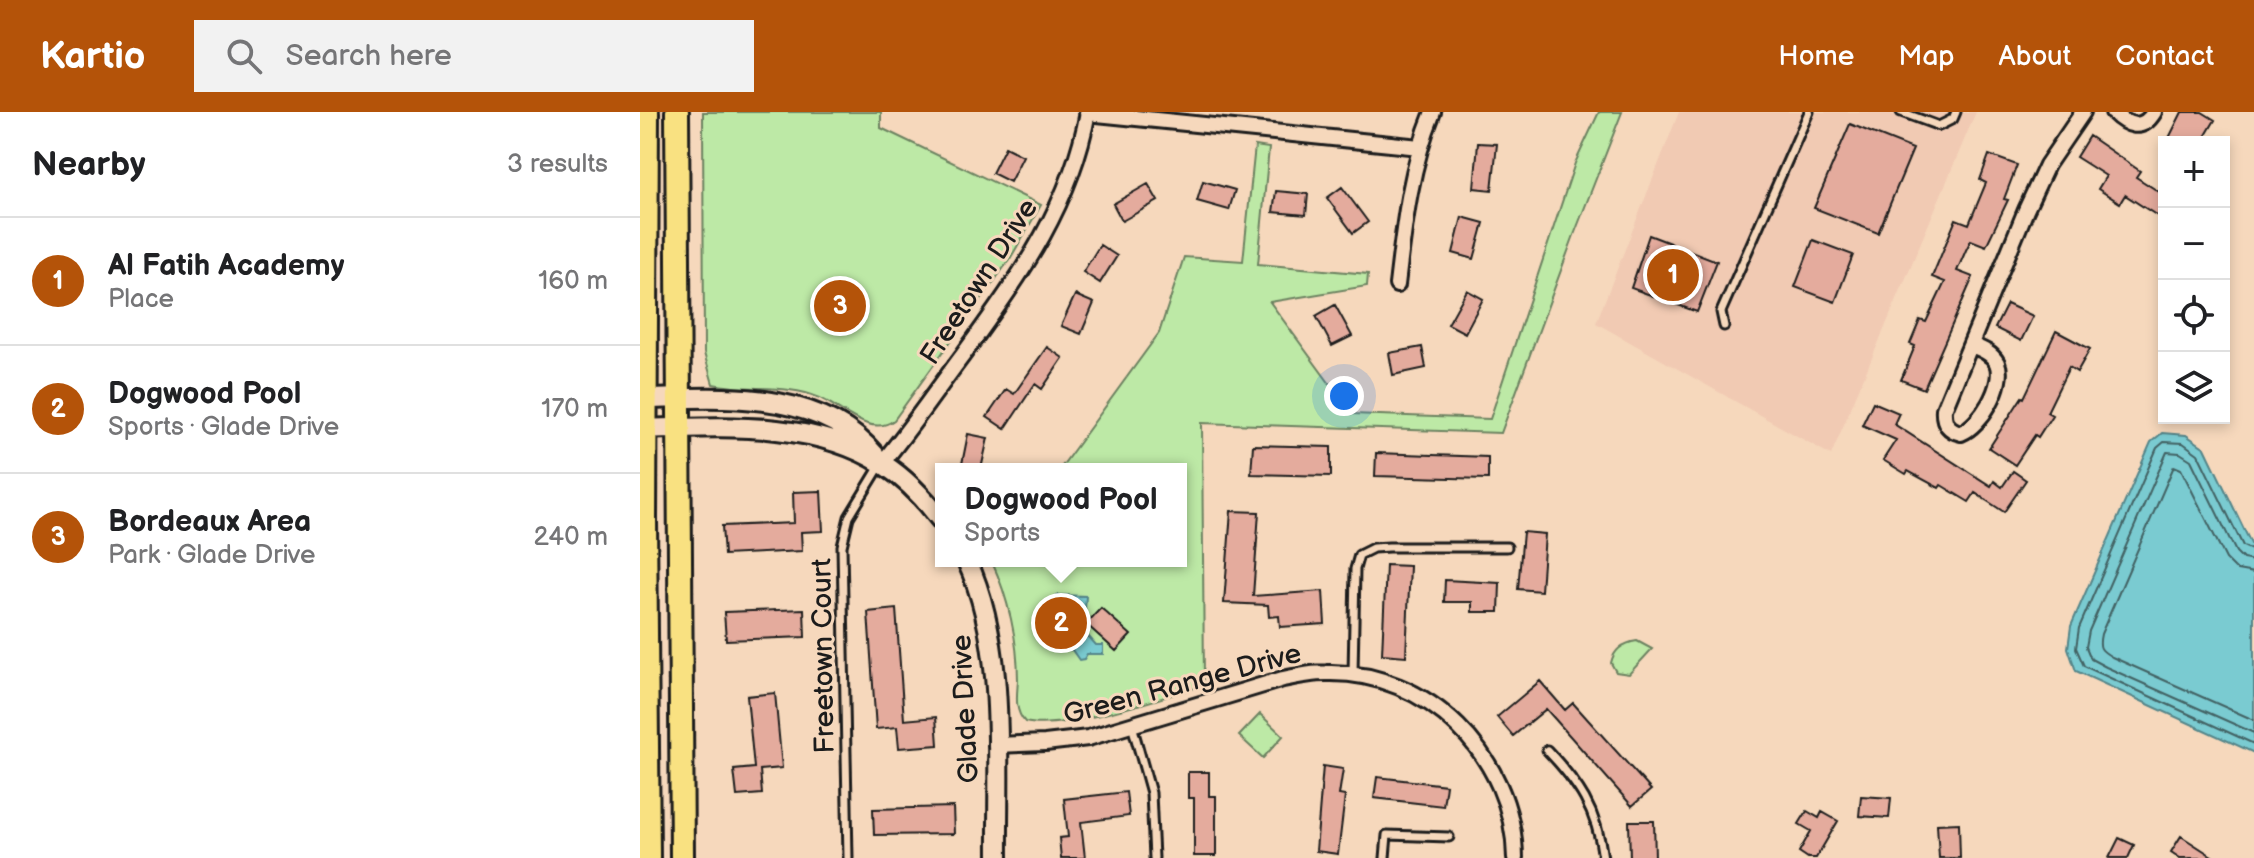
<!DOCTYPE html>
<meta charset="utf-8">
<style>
body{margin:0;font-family:"Balsamiq Sans",sans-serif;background:#f2f2f2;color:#202124}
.controls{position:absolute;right:24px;top:24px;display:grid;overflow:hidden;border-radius:0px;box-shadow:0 4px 12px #0003}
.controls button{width:72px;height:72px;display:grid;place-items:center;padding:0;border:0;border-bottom:2px solid #e0e0e0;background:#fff;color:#202124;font:40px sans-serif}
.you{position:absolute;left:704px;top:284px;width:28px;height:28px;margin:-20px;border:6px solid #fff;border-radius:50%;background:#1a73e8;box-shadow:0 0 0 12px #1a73e833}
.badge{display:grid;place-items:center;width:52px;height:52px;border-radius:50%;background:#b45309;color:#fff;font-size:26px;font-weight:700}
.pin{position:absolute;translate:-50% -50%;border:4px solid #fff;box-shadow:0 2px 8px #0006}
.popup{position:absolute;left:295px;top:351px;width:252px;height:104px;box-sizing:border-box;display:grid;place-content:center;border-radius:0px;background:#fff;filter:drop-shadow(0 2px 6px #0005);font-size:26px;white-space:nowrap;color:#757577}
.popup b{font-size:30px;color:#202124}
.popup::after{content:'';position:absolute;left:50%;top:100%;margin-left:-16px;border:16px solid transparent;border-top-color:#fff}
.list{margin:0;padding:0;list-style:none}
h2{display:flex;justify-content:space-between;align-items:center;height:104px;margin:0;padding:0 32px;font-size:34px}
h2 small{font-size:26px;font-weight:400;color:#757577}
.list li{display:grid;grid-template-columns:52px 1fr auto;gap:24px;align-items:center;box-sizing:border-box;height:128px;padding:0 32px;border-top:2px solid #e0e0e0}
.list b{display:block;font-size:30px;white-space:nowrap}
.list p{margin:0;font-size:26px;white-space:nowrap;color:#757577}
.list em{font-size:26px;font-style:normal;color:#757577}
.icon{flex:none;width:44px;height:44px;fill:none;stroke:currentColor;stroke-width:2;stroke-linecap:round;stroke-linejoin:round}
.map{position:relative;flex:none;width:1614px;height:746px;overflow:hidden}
header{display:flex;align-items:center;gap:48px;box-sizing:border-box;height:112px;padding:0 40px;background:#b45309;color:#fff}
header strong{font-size:38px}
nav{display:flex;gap:44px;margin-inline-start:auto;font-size:28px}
.search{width:560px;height:72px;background:#f2f2f2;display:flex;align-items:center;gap:20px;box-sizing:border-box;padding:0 28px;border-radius:0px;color:#757577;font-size:30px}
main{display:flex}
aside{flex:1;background:#fff}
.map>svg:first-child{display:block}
.built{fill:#f1cab3}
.green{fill:#bde9a6;stroke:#6c8261;stroke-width:2}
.water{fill:#7acbd1;stroke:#548589;stroke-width:2}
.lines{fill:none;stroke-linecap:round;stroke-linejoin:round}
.shore{stroke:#426264;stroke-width:2}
.building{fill:#e4ab9d;stroke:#1c1c1c;stroke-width:2}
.lane-casing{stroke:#1c1c1c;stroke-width:13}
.street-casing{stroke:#1c1c1c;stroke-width:20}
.secondary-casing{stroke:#1c1c1c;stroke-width:24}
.primary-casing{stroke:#1c1c1c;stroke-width:28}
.lane{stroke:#f6d8bc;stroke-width:7}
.street{stroke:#f6d8bc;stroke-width:14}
.secondary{stroke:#f6d8bc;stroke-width:18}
.primary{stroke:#f9e181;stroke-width:22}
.labels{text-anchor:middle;stroke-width:6;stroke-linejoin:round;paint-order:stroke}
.street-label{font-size:28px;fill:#1c1c1c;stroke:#f6d8bc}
</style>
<header>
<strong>Kartio</strong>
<div class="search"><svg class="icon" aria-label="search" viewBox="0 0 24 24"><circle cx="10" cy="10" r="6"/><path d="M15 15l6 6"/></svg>Search here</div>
<nav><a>Home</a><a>Map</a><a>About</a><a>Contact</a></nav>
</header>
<main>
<aside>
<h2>Nearby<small>3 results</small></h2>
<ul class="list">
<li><span class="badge">1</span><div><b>Al Fatih Academy</b><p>Place</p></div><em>160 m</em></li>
<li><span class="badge">2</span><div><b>Dogwood Pool</b><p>Sports · Glade Drive</p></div><em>170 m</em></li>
<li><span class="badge">3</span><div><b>Bordeaux Area</b><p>Park · Glade Drive</p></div><em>240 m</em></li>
</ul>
</aside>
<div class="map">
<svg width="1614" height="746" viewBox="0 0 1614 746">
<rect width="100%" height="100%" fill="#f6d8bc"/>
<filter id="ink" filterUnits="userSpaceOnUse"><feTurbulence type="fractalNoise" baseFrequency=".0125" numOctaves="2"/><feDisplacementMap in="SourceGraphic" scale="16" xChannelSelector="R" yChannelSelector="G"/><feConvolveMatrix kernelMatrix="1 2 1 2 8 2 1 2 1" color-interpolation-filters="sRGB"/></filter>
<g filter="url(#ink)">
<path class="built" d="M 1039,0 L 1336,0 L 1191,343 L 956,211 Z"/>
<path class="green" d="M 63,0 L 241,0 L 241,16 L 401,93 L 370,147 L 254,308 C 231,326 202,296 180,286 C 146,271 109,280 73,272 L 64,241 Z
M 959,0 L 982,0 L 934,123 L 861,321 L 562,311 L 564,573 C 524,585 422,620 385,610 C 374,598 377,583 378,568 C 378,528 368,485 352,450 L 541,449 L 541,357 L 420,357 L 519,221 L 544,145 L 603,149 L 615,34 L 629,36 L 618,152 L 728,162 L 727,174 L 630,190 L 712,302 L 850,307 L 935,51 Z
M 997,529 L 1012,537 L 989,562 L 976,560 L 971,551 C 974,537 983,531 997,529 Z
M 620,602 L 643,624 L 623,646 L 599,624 Z"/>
<path class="water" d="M 1522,321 L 1546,323 L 1565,336 L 1614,438 L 1614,641 L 1436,559 L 1428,536 L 1431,514 L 1511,330 Z
M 416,483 L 446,484 L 445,497 L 428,497 L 427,532 L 438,533 L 445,525 L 449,525 L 456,533 L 463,533 L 463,542 L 447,542 L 444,547 L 439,548 L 432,538 L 414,537 Z"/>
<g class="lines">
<path class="shore" d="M 1614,439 L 1603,434 L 1558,342 L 1543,331 L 1524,330 L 1517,336 L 1439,516 L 1436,536 L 1444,554 L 1614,632
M 1614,449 L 1603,447 L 1596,440 L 1551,348 L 1540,341 L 1527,340 L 1449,519 L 1446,535 L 1451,547 L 1466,555 L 1614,621
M 1614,461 L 1597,458 L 1586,447 L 1541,357 L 1534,354 L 1461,522 C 1458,536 1460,538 1472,545 L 1614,608"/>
</g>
<path class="building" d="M 1542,0 L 1562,0 L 1575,8 L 1562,30 L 1527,30 Z
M 1210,12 L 1273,37 L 1238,121 L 1174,96 Z
M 1449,24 L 1500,59 L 1496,65 L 1524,83 L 1524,98 L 1519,105 L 1485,83 L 1480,91 L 1458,77 L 1466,64 L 1436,45 Z
M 838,31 L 857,32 L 852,78 L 834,76 Z
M 365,35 L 383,44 L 370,70 L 352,61 Z
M 1349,43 L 1377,53 L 1364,87 L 1368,88 L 1346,134 L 1331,128 L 1326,138 L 1317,159 L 1333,165 L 1284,277 L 1261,268 L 1275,234 L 1270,232 L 1280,208 L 1286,210 L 1305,170 L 1292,165 L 1316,107 L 1329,112 L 1346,71 L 1340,68 Z
M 563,69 L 595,78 L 589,98 L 557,89 Z
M 508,72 L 518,89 L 482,109 L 473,92 Z
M 702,75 L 728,110 L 713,121 L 687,86 Z
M 636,79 L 668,82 L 666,103 L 633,100 Z
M 822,105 L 844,111 L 834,147 L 813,141 Z
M 1009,123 L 1077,149 L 1057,200 L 991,176 Z
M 1173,128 L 1213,143 L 1195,190 L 1155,175 Z
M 460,133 L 477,144 L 460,171 L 443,160 Z
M 827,178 L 843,187 L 825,221 L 808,212 Z
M 435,183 L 454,191 L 441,222 L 421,214 Z
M 1367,192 L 1393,204 L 1381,229 L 1355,216 Z
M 695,193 L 712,224 L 692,234 L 676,204 Z
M 1416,219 L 1450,237 L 1437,260 L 1429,255 L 1407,300 L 1412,303 L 1398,325 L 1395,323 L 1375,353 L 1349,336 L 1382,285 L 1384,286 Z
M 407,235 L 423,246 L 402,277 L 395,272 L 365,317 L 347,305 L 366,277 L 374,282 Z
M 782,235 L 786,256 L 753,263 L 749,241 Z
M 1233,290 L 1259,301 L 1254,312 L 1351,374 L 1354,369 L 1362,375 L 1373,359 L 1386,368 L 1364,400 L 1335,381 L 1329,390 L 1301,373 L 1299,376 L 1268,359 L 1266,362 L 1243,348 L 1256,328 L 1222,313 Z
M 328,322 L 348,326 L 341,357 L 321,357 Z
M 613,333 L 691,335 L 691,364 L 611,362 Z
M 736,341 L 848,345 L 848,367 L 735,364 Z
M 181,379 L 183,419 L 161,420 L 162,439 L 84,443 L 82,414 L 154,411 L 153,380 Z
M 591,399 L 619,400 L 613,484 L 683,479 L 685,512 L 640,515 L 639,504 L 629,505 L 628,493 L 584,491 Z
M 883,420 L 905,422 L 901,479 L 878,477 Z
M 746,453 L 770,454 L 766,544 L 742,542 Z
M 805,468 L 860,471 L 859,500 L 832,500 L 832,490 L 804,490 Z
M 461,496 L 491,523 L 476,539 L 446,512 Z
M 164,497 L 165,525 L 86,528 L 84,500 Z
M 256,497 L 264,608 L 296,605 L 298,633 L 259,636 L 257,615 L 236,617 L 228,500 Z
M 900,569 L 925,598 L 933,591 L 1011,678 L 992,694 L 906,597 L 873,624 L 857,605 Z
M 135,581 L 142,656 L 120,658 L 122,682 L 97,684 L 94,658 L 114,656 L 107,584 Z
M 683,654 L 703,657 L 699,683 L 705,684 L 698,742 L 676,739 Z
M 548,660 L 569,660 L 569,684 L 576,684 L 576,744 L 554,744 L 554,686 L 548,686 Z
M 737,665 L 806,673 L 803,694 L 734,686 Z
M 486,680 L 489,704 L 441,710 L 445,746 L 421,746 L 419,726 L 428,725 L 424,687 Z
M 1221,684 L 1251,686 L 1249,706 L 1219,704 Z
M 313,695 L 314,722 L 234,723 L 233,697 Z
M 1167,699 L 1179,706 L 1182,700 L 1198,709 L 1176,746 L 1168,746 L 1159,740 L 1171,719 L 1159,712 Z
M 989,709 L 1014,709 L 1015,746 L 990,746 Z
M 1319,711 L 1320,746 L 1299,746 L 1297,712 Z
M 1541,724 L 1575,746 L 1540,746 L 1531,740 Z
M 1479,726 L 1494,733 L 1488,746 L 1469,746 Z"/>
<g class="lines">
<g class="lane-casing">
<path id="lane" d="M 1261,0 L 1299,14 L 1313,7 L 1316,0
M 1084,214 L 1081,200 L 1169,0
M 713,562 L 715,457 L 719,443 L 733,436 L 749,435 L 867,435
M 492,613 L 511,681 L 514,746
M 907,638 C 939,672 957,698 963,746
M 208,746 L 202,434 L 209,405 L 240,354
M 745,746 L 747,723 L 809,725"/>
</g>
<g class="street-casing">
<path id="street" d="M 1473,0 C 1487,14 1502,20 1514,0
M 447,1 L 780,35
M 757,173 C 764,114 770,56 793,0
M 1331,233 C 1341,237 1352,241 1357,251 C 1366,272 1340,314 1321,321 C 1308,318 1303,311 1304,297 L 1386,98 L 1407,53 L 1443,0
M 242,351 C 271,316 296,279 323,243 C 379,165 430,97 448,0
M 356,633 L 405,631 L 448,626 L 643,567 C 657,564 671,561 686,561 C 788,558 874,645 875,746"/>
</g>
<g class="secondary-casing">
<path id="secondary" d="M 0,287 C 80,286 178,275 235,343
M 0,317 C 80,315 172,307 243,352 C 265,366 285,387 301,408
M 327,449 C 367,535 357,652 358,746"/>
</g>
<g class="primary-casing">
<path id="primary" d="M 7,0 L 5,408 L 8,746
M 37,0 L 42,746"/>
</g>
<use href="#lane" class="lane"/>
<use href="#street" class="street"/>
<use href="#secondary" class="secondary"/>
<use href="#primary" class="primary"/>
</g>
</g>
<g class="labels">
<g class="street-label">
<text transform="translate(338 169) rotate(-57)" y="10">Freetown Drive</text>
<text transform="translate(182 544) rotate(-91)" y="10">Freetown Court</text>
<text transform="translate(542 571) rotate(-15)" y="10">Green Range Drive</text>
<text transform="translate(324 597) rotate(-93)" y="10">Glade Drive</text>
</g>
</g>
</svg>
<div class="controls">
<button>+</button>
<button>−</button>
<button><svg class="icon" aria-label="locate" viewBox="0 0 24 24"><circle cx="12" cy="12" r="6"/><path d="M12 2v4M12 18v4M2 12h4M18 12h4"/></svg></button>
<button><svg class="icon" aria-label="layers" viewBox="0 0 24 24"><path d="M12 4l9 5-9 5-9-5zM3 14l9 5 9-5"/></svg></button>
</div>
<div class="you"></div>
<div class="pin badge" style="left:1033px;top:163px">1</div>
<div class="pin badge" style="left:421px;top:511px">2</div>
<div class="popup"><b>Dogwood Pool</b>Sports</div>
<div class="pin badge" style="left:200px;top:194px">3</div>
</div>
</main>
